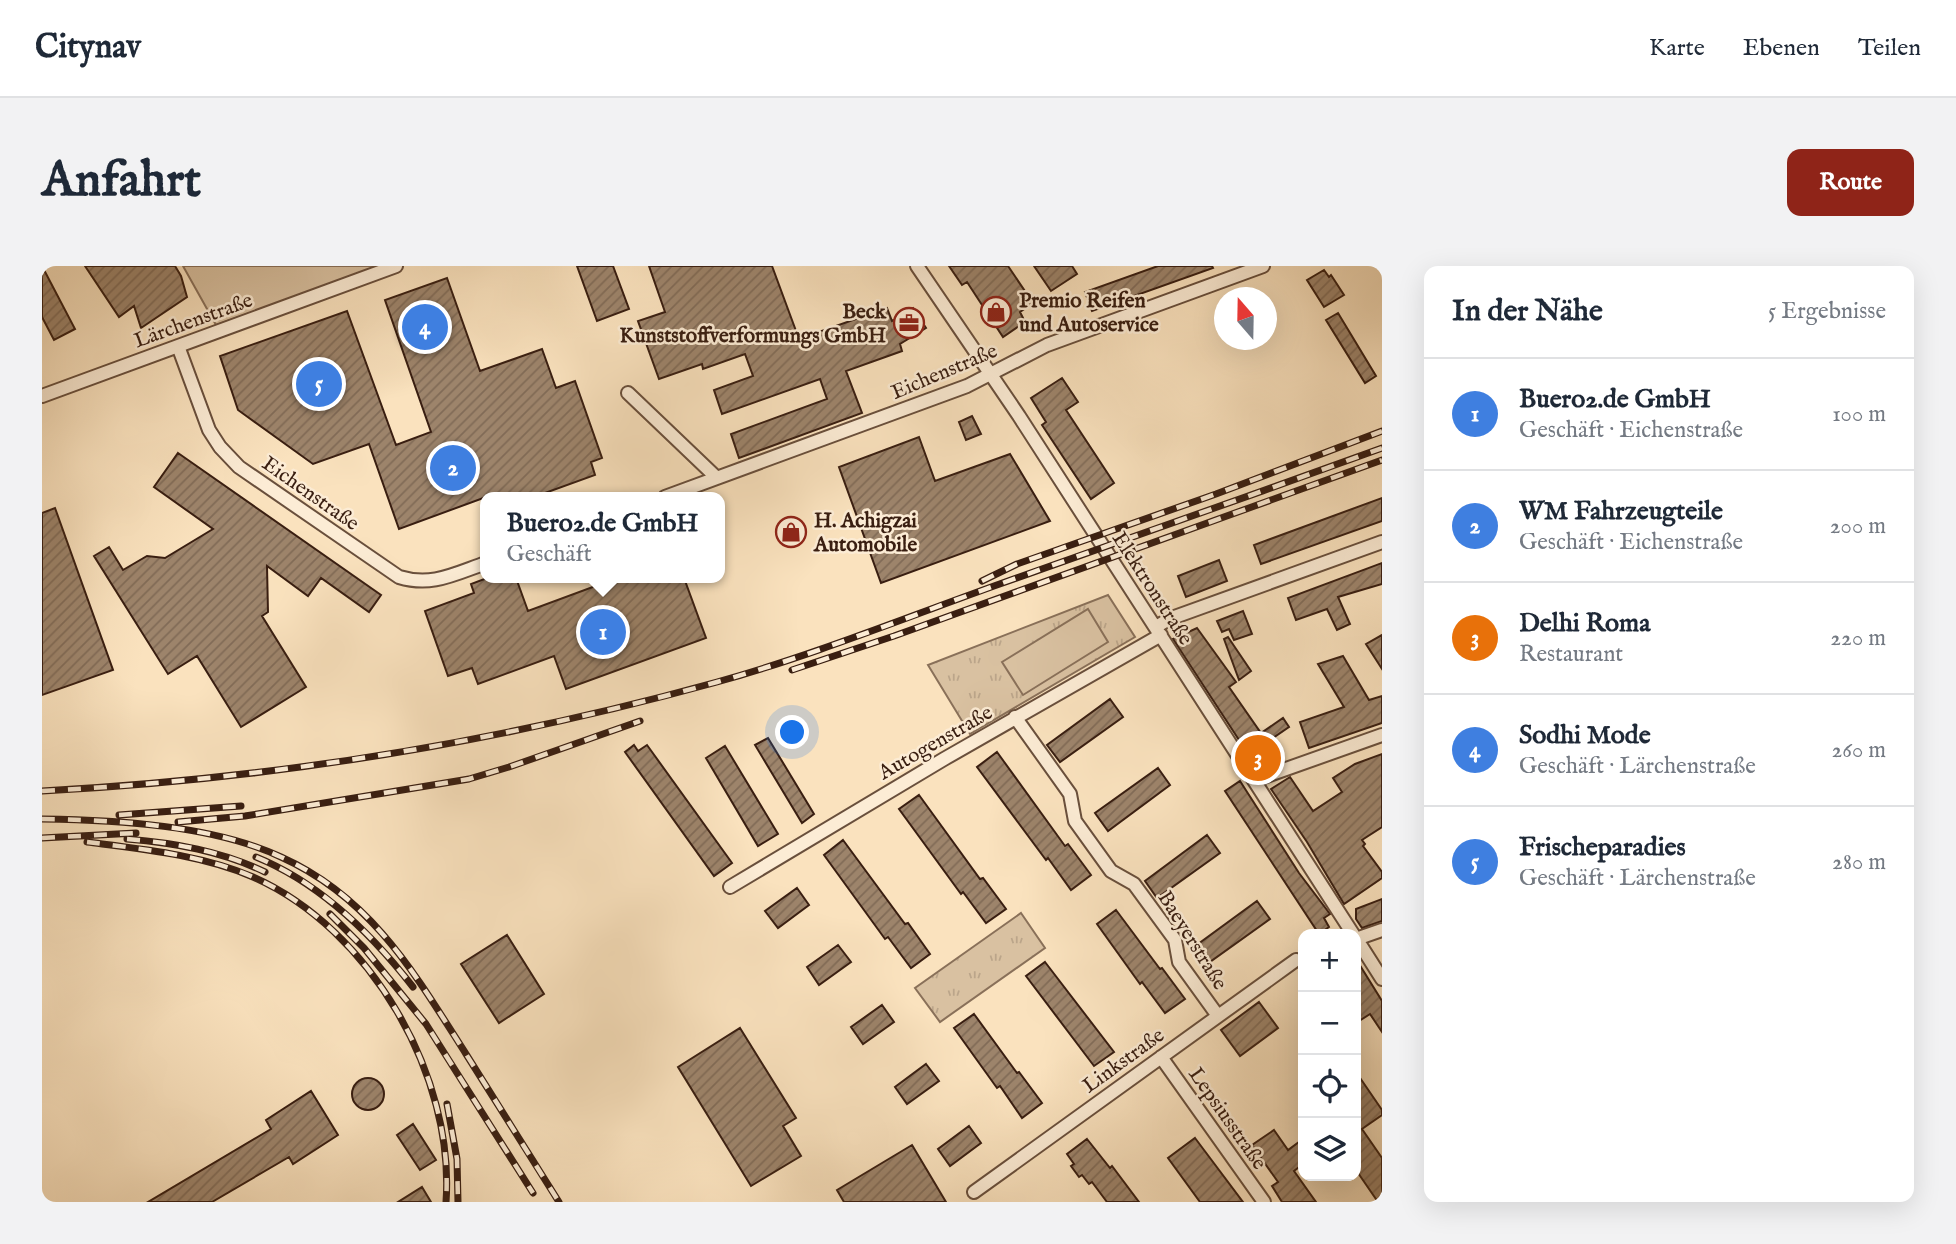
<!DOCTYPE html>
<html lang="de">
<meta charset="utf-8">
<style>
body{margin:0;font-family:"IM FELL English",serif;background:#f2f2f3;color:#1f2937}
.controls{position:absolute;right:21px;bottom:21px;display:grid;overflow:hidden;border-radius:14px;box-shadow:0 7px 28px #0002}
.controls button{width:63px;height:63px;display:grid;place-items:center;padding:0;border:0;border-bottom:2px solid #e0e1e3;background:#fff;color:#1f2937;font:35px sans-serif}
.compass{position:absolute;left:1172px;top:21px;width:63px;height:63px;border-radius:50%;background:#fff;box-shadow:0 7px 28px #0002;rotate:340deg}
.you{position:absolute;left:751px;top:467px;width:24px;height:24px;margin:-18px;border:5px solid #fff;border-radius:50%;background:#1a73e8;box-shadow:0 0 0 10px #1a73e833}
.badge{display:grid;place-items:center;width:46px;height:46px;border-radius:50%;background:#8f2418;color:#fff;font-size:23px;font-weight:700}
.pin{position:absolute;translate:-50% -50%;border:4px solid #fff;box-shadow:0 2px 7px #0006}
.popup{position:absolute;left:438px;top:226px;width:245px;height:91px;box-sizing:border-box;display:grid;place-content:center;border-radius:14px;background:#fff;filter:drop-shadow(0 2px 5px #0005);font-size:23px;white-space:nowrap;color:#747a83}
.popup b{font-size:26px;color:#1f2937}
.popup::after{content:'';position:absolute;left:50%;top:100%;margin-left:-14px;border:14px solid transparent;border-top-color:#fff}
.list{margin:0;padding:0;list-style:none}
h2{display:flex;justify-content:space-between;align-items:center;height:91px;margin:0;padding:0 28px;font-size:30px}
h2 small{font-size:23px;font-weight:400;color:#747a83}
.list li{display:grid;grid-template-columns:46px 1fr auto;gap:21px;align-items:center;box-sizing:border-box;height:112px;padding:0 28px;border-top:2px solid #e0e1e3}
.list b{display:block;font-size:26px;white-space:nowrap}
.list p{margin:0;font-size:23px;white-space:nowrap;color:#747a83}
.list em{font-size:23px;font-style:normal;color:#747a83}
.icon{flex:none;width:38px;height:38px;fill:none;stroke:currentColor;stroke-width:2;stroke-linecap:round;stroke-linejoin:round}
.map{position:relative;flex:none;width:1340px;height:936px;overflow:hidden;border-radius:14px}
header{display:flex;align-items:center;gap:42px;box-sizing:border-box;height:98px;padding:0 35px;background:#fff;border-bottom:2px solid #e0e1e3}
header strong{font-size:33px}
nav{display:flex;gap:38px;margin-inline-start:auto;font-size:24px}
.intro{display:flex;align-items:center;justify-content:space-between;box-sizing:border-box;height:168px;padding:0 42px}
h1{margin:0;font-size:49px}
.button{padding:18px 32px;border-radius:14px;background:#8f2418;color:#fff;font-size:24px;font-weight:700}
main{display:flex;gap:42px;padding:0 42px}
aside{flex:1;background:#fff;border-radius:14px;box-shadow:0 7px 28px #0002}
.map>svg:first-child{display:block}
.park{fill:url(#park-tufts);stroke:#897059;stroke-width:2}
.garden{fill:#d9c1a1;stroke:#897059;stroke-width:2}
.building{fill:url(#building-hatch);stroke:#391e11;stroke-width:2}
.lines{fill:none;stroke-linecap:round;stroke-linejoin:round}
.minor-casing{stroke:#694f3c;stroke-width:16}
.minor{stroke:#fcecd5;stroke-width:12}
.rail-casing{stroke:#391e11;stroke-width:7}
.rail{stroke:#fcecd5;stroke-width:4.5;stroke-dasharray:13;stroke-linecap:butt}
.labels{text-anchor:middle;stroke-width:5;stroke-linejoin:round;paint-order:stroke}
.poi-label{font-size:21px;font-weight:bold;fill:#391e11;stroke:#fcecd5;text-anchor:start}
.street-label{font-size:21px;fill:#391e11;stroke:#fcecd5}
</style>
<header>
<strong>Citynav</strong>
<nav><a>Karte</a><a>Ebenen</a><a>Teilen</a></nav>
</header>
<div class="intro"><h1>Anfahrt</h1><a class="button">Route</a></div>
<main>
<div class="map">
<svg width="1340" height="936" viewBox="0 0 1340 936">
<defs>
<pattern id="park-tufts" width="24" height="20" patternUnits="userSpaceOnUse" patternTransform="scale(1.75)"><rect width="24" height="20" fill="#d9c1a1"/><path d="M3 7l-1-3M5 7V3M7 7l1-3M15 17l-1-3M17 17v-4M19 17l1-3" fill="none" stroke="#bba58a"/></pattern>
<pattern id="building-hatch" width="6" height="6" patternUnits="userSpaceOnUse" patternTransform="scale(1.75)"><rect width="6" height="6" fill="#9d846b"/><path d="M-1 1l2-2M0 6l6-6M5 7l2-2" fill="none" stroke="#816b57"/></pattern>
</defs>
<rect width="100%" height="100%" fill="#fae2be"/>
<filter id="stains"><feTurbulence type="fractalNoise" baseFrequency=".00286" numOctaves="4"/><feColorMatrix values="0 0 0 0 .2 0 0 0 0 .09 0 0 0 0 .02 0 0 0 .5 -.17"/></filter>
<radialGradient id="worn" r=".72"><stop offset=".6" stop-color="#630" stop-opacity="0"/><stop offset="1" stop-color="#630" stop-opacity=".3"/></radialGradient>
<path class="park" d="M 1066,329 L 1093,371 L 928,468 L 886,399 Z
M 979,647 L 1003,682 L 898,756 L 873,722 Z"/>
<path class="garden" d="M 141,0 L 339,0 L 174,59 Z
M 1046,343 L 1066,376 L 981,429 L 960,396 Z"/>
<path class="building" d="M 0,0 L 33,63 L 12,74 L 0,51 Z
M 43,0 L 133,0 L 139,10 L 145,31 L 99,62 L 92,40 L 77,51 Z
M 535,0 L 571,0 L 587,43 L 555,55 Z
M 607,0 L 730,0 L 757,73 L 845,42 L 850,55 L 871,42 L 884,62 L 858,78 L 860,85 L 804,105 L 820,147 L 697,192 L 689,168 L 785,133 L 778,113 L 680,148 L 672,124 L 711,110 L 703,88 L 661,103 L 660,98 L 617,113 L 596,55 L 623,46 Z
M 907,0 L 966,0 L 991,37 L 978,46 L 983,56 L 961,71 L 925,16 L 920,19 Z
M 992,0 L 1030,0 L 1035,8 L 1009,25 Z
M 1116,0 L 1170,0 L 1171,2 L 1050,45 L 1043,26 Z
M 1282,4 L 1287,11 L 1289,9 L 1302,29 L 1282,41 L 1265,14 Z
M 405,12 L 438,105 L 500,83 L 514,122 L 533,115 L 560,192 L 549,196 L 553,209 L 492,231 L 444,231 L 357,263 L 327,178 L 271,198 L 196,144 L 178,90 L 305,45 L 354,179 L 389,166 L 343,34 Z
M 1296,47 L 1334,110 L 1323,117 L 1284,54 Z
M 1020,112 L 1036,136 L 1024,144 L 1072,217 L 1049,233 L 1000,159 L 1004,156 L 989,132 Z
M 930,150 L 939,168 L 924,174 L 917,156 Z
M 877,171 L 893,215 L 968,188 L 1008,255 L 839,317 L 797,201 Z
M 136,187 L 339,329 L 327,346 L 279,312 L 266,330 L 225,300 L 226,346 L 220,350 L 264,421 L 199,461 L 155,390 L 126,408 L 52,290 L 67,281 L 81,304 L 105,290 L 123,292 L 171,263 L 112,221 Z
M 1340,232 L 1340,255 L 1219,298 L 1212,279 Z
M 13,242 L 71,404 L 0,429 L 0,247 Z
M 1177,294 L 1185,315 L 1144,331 L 1136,310 Z
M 1340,297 L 1340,318 L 1296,331 L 1308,358 L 1295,364 L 1285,343 L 1254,354 L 1246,332 Z
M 445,312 L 474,312 L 486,345 L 575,312 L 642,312 L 664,372 L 524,423 L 512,390 L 436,418 L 430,402 L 406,410 L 383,345 L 432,327 L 429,318 Z
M 1201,345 L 1210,368 L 1192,374 L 1187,363 L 1180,366 L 1175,355 Z
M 1155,362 L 1194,416 L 1187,421 L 1219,467 L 1241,452 L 1247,461 L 1225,476 L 1237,494 L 1214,500 L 1131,373 Z
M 1340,369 L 1340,403 L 1324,378 Z
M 1186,371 L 1209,405 L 1197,414 L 1182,373 Z
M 1301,390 L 1327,434 L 1340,430 L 1340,457 L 1267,482 L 1258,456 L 1302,441 L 1276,398 Z
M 1068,433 L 1081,451 L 1018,496 L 1005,479 Z
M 726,472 L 772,548 L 760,557 L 713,479 Z
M 592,479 L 596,485 L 605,479 L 690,597 L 672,610 L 583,486 Z
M 683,480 L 736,568 L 716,580 L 664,492 Z
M 955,486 L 1023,580 L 1026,578 L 1049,609 L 1029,624 L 1006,592 L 1004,594 L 935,501 Z
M 1340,488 L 1340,561 L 1320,574 L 1323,578 L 1321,580 L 1340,606 L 1340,612 L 1302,638 L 1265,576 L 1229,523 L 1248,511 L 1271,545 L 1300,526 L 1291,512 L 1313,498 Z
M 1116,502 L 1128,519 L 1066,565 L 1053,547 Z
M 1198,515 L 1257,607 L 1288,648 L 1282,652 L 1287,661 L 1277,668 L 1183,525 Z
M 877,529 L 938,613 L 941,612 L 964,643 L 944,657 L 921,626 L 919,628 L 857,543 Z
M 1165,569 L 1178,587 L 1115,632 L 1103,615 Z
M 801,574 L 863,658 L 866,657 L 888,688 L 869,702 L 846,671 L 843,673 L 782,589 Z
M 755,622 L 767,639 L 736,662 L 723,645 Z
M 1340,633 L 1340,655 L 1320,662 L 1314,653 L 1314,643 Z
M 1215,635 L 1228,653 L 1165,698 L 1152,681 Z
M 1074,644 L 1118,703 L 1120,702 L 1143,733 L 1123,747 L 1100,716 L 1098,718 L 1055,658 Z
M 465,669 L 502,728 L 457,757 L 419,698 Z
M 796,679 L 809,696 L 777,719 L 765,701 Z
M 1314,693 L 1340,735 L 1340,766 L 1328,748 L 1314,757 Z
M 1003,696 L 1072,786 L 1052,800 L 984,710 Z
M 1217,736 L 1236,762 L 1198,790 L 1179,764 Z
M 840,739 L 852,756 L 821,778 L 809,761 Z
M 932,748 L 975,807 L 977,806 L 1000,837 L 980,852 L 958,820 L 955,822 L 912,762 Z
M 698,762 L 754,852 L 741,860 L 759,890 L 709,920 L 636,801 Z
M 884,798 L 897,815 L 865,838 L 853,821 Z
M 1314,806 L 1340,844 L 1340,849 L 1320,863 L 1340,892 L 1340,936 L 1336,936 L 1314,904 Z
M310 828a16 16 0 1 1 32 0a16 16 0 1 1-32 0Z
M 269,825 L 296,869 L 251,898 L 247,891 L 170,936 L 106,936 L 229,863 L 224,854 Z
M 371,858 L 394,894 L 378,904 L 355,869 Z
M 927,860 L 939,877 L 908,900 L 896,883 Z
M 1232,864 L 1246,884 L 1261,873 L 1261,898 L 1252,905 L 1274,936 L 1240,936 L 1230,920 L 1236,916 L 1210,879 Z
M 1153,872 L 1201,936 L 1158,936 L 1126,892 Z
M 1045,873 L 1068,902 L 1070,900 L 1097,936 L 1065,936 L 1050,916 L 1047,918 L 1040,909 L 1037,911 L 1029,900 L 1032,898 L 1025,888 Z
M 870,879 L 904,936 L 802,936 L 795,924 Z
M 380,921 L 389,936 L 356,936 Z"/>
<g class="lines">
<g class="minor-casing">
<path id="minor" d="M 875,0 L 977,150 L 1311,668
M 136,80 L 167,164 L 178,181 L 197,201 L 357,311 C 390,321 412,308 444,297
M 586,127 L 675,212
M 0,130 L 354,0
M 623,231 L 925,120 L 1005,79 L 1221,0
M 1114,361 L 1127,353 L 1340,276
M 973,451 L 1028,528 L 1033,555 L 1069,605 L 1092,618 L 1133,674 L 1137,696 L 1176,750
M 1213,514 L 1340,469
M 688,621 L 902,493 L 1119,369
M 1314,672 L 1340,713
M 1314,673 L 1340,664
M 1119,791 L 1222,936
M 932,926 L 1254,694"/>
</g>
<use href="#minor" class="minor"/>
<g class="rail-casing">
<path id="rail" d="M 940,315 L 975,298 L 1174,228 L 1340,165
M 750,404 L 852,370 L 1340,194
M 0,525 C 227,513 455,477 675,416 C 769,390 860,353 952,320 C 1081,274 1211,229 1340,182
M 77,549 L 199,540
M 0,553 C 74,554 171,559 239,591 C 330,632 373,708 424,788 C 455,837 486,887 517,936
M 136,556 L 203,550 L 427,513 L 467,501 L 598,455
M 0,572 L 94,567
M 85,573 C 133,577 179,585 223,606
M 45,576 C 100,583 161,589 211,611 C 329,663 413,810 404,936
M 214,591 C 278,617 329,667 371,721
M 288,648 L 322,682 L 384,758 L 491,927
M 405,838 L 415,893 L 416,936"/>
</g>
<use href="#rail" class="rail"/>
</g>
<defs>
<g id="shop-ring" transform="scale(1.575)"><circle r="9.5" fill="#fcecd5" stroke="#8f2418" stroke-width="1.5"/><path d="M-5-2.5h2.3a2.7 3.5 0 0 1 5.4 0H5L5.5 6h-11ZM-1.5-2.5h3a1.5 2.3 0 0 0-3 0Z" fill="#8f2418"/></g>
<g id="office-ring" transform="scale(1.575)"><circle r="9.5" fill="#fcecd5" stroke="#8f2418" stroke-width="1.5"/><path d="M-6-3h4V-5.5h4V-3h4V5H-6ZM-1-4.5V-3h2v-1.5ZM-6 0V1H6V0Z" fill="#8f2418"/></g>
</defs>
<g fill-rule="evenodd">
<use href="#shop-ring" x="954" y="46"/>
<use href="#office-ring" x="867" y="57"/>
<use href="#shop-ring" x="749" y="266"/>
</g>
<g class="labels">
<g class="poi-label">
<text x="977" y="41">Premio Reifen<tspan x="977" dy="24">und Autoservice</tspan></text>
<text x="844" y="52" text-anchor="end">Beck<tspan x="844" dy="24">Kunststoffverformungs GmbH</tspan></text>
<text x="772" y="261">H. Achigzai<tspan x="772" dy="24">Automobile</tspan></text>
</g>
<g class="street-label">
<text transform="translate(151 54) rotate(-20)" y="7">Lärchenstraße</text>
<text transform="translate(902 105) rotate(-23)" y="7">Eichenstraße</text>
<text transform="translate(269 227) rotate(35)" y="7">Eichenstraße</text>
<text transform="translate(1111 322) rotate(57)" y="7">Elektronstraße</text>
<text transform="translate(893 476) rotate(-30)" y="7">Autogenstraße</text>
<text transform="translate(1151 674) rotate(58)" y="7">Baeyerstraße</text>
<text transform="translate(1081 794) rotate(-36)" y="7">Linkstraße</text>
<text transform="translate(1186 852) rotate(55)" y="7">Lepsiusstraße</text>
</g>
</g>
<rect width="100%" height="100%" filter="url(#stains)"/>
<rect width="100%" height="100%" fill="url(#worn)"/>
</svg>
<div class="controls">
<button>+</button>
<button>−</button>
<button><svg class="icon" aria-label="locate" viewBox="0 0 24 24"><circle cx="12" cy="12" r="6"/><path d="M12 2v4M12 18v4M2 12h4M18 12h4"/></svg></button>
<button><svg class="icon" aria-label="layers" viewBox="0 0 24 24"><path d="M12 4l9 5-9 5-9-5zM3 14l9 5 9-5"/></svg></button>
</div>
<svg class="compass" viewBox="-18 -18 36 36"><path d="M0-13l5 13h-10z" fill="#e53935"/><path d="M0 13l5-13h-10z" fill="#747a83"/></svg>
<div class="you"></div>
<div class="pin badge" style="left:561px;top:366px;background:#3f7fe0">1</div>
<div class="popup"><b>Buero2.de GmbH</b>Geschäft</div>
<div class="pin badge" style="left:411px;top:202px;background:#3f7fe0">2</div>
<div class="pin badge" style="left:1216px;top:492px;background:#e8710a">3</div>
<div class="pin badge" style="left:383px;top:61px;background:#3f7fe0">4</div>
<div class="pin badge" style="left:277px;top:118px;background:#3f7fe0">5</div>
</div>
<aside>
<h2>In der Nähe<small>5 Ergebnisse</small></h2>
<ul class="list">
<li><span class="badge" style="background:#3f7fe0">1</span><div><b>Buero2.de GmbH</b><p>Geschäft · Eichenstraße</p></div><em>100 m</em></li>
<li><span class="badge" style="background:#3f7fe0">2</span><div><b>WM Fahrzeugteile</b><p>Geschäft · Eichenstraße</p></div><em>200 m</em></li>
<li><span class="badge" style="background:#e8710a">3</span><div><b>Delhi Roma</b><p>Restaurant</p></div><em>220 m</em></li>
<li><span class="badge" style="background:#3f7fe0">4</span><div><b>Sodhi Mode</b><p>Geschäft · Lärchenstraße</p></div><em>260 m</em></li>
<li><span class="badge" style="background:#3f7fe0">5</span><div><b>Frischeparadies</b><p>Geschäft · Lärchenstraße</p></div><em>280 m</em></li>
</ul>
</aside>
</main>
